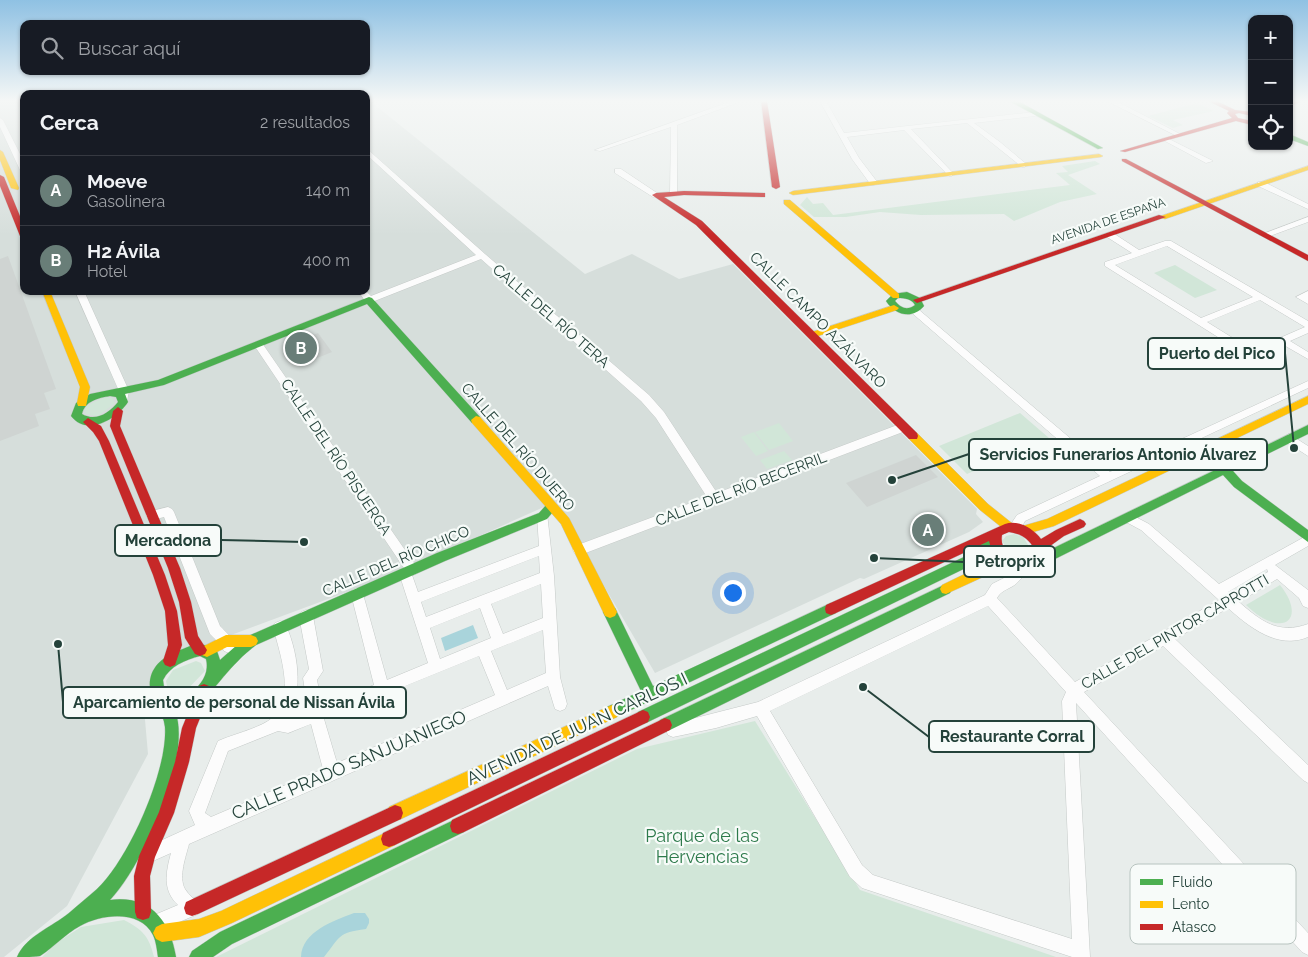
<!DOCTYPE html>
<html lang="es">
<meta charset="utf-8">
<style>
body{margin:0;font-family:Raleway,sans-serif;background:#20242c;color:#f1f3f6}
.controls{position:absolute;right:15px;top:15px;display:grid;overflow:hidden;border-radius:10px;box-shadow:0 1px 4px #0004}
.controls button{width:45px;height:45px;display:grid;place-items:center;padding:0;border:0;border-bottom:1px solid #363941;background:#171b24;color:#f1f3f6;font:25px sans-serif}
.you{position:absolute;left:732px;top:592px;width:18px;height:18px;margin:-12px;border:4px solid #fff;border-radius:50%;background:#1a73e8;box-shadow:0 0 0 8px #1a73e833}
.badge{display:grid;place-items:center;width:32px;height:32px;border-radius:50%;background:#697e78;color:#fff;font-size:16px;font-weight:700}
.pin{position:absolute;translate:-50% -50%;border:2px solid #fff;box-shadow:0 1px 5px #0006}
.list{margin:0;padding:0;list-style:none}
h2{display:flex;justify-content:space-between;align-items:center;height:65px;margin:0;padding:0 20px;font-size:21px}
h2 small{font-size:16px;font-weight:400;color:#9ea1a6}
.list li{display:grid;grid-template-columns:32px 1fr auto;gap:15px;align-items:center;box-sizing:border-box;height:70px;padding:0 20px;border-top:1px solid #363941}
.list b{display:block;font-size:19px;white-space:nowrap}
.list p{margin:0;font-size:16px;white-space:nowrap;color:#9ea1a6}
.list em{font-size:16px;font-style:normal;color:#9ea1a6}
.icon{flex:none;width:28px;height:28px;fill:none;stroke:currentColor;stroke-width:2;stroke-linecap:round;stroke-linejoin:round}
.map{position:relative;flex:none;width:1308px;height:957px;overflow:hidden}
.search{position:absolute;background:#171b24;box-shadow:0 1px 4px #0004;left:20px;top:20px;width:350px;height:55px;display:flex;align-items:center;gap:12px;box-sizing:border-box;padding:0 18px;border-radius:10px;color:#9ea1a6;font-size:19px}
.panel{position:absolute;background:#171b24;box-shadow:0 1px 4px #0004;left:20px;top:90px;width:350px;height:205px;border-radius:10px}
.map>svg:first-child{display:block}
.built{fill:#d6dedb}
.green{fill:#d1e6d8}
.water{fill:#a9d4db}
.building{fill:#cfd4d2}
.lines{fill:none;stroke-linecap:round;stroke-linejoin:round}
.street-casing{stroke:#c5cac8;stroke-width:1}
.fast-casing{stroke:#c3cbc8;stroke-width:1}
.slow-casing{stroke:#c3cbc8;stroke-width:1}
.jam-casing{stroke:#c3cbc8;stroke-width:1}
.street{fill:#fcfcfc;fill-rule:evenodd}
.fast{fill:#4caf50;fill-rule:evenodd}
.slow{fill:#ffc107;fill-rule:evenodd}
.jam{fill:#c62828;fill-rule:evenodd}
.labels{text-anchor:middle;stroke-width:4.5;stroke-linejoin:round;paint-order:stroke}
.far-street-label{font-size:12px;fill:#24423a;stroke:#f7fbf9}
.street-label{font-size:15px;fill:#24423a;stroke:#f7fbf9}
.near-street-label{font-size:18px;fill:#24423a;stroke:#f7fbf9}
.near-park-label{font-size:18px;fill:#2d7a4b;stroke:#f7fbf9}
.key{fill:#f7fbf9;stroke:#b8c4c0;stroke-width:1}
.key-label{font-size:14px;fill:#24423a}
.leader{fill:none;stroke:#24423a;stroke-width:2}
.callout-dot{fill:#24423a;stroke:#f7fbf9;stroke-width:2}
.callout{fill:#f7fbf9;stroke:#24423a;stroke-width:2}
.callout-label{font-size:16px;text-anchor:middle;font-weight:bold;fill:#24423a}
</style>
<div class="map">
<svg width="1308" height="957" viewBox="0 0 1308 957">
<rect width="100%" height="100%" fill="#e8edeb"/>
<path class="built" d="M 0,101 L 24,101 L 24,291 L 366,291 L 368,101 L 380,109 L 585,274 L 632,254 L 679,279 L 733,264 L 977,509 L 976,514 L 983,522 L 969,532 L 864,579 L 860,578 L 655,673 L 555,502 L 390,576 L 223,638 L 161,665 L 143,697 L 148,754 L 67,906 L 4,957 L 0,957 Z"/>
<path class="green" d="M 1197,103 L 1214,111 L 1173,120 L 1183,125 L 1173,128 L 1148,116 Z
M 1095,161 L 1100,164 L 1068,175 L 1097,194 L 1060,202 L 1014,221 L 1004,214 L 921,215 L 880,212 L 846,217 L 814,217 L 800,205 L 807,197 L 813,204 L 823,203 L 833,215 L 1070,185 L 1056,173 L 1068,172 L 1062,166 Z
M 1175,265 L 1217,290 L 1195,298 L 1154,273 Z
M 104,397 L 112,398 L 115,403 L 98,416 L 86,414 L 85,409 L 87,406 Z
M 1020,413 L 1049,438 L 967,474 L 939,446 Z
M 779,423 L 793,441 L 769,450 L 755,432 Z
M 754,432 L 768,451 L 756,456 L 741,437 Z
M 784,451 L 792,460 L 767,469 L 760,460 Z
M 1014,534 L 1023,537 L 1032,551 L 1029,556 L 1011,555 L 1002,541 L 1006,536 Z
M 1280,585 C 1308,620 1282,640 1246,605 Z
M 196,661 L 201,663 L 205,671 L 183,694 L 168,691 L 166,681 L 173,670 Z
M 755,721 L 860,890 L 1056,957 L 216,957 L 637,749 Z
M 124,920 C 143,930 149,936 154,957 L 42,957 L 56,943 L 81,927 Z"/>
<path class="water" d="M 473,625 L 478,638 L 445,651 L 441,638 Z
M 354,913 L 365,913 L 369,919 L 369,923 L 366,929 C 337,933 341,936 324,957 L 301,957 C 302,931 334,921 354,913 Z"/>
<path class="building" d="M 8,256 L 56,389 L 44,393 L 50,409 L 35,414 L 39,426 L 0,441 L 0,259 Z
M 318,333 L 332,352 L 300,365 L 296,359 L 293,360 L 287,351 L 290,350 L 287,345 Z
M 916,455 L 938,477 L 867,507 L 846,483 Z"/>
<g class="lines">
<g class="street-casing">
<path id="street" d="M 732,101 L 742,101 L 677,125 L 677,195 L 670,193 L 671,127 L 600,151 L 595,150 Z
M 820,101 L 826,101 L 844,133 L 1035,112 L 1038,114 L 1035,116 L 974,123 L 1000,142 L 1025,163 L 1025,167 L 1022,167 L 967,123 L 911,129 L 952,172 L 952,176 L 949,176 L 904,130 L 847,137 L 859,158 L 878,183 L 874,185 L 871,185 L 852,159 Z
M 1107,101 L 1116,101 L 1182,135 L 1177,136 Z
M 366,107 L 369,108 L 369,110 L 366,111 Z
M 0,118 L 3,120 L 24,162 L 24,172 L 20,170 L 0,127 Z
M 1163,138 L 1167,138 L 1213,161 L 1206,163 L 1163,140 Z
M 366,148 L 485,254 L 649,395 L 664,412 L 717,493 L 900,424 L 904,423 L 909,427 L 908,430 L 583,554 L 579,555 L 575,554 L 573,550 L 575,546 L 707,497 L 656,418 L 641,401 L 481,259 L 372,302 L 366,302 L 358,291 L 366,291 L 371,296 L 476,255 L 366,154 Z
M 615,169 L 621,169 L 660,195 L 653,197 L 615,173 Z
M 1258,182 L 1264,182 L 1308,204 L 1308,209 L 1258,186 Z
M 1308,217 L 1308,222 L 1267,237 L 1260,235 Z
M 1107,233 L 1113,233 L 1139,250 L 1165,241 L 1171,241 L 1308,321 L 1308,333 L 1290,341 L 1308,352 L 1308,359 L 1282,344 L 1254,356 L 1248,356 L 1105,266 L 1105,262 L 1132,253 L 1107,237 ZM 1167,246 L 1253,297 L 1201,318 L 1115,265 ZM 1260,300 L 1305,327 L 1252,350 L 1207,322 Z
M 75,291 L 84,291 L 129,391 L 127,401 L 119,401 L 119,391 Z
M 1308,291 L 1308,304 L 1296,297 Z
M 915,308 L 918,309 L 1110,472 L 1308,381 L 1308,388 L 1025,521 C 1021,528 1019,533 1011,530 L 1009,527 L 1017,515 L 1100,476 L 912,313 L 912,309 Z
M 259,342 L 262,343 L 416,566 L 418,570 L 416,574 L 412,575 L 418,592 L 539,546 L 537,516 L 539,513 L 547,513 L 554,576 L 560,677 L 567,704 L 565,709 L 560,711 L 555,709 L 548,686 L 189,844 C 186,856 178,877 185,889 C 189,896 197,900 200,908 L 198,914 L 158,931 L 152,928 L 149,922 L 152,916 L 178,905 C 162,890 166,872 171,853 L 153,861 L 147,859 L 145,853 L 147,847 L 195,825 L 189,811 L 218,741 C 234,734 253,730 268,721 C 298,702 280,654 273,627 L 275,623 L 280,621 L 285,623 C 298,652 303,688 290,718 L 308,711 L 303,678 L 309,669 L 299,616 L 301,612 L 306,610 L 311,612 L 313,616 L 323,671 L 317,680 L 322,706 L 374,685 L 351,594 L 352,590 L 357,588 L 362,590 L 363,594 L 387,680 L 428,663 L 399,573 L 401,569 L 404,568 L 254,345 ZM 539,556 L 540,573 L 426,617 L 421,602 ZM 541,584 L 543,618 L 503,634 L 491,604 ZM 480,608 L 491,638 L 440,659 L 430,628 ZM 543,630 L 546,673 L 507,690 L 491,651 ZM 479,656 L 495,695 L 337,763 L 324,719 ZM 311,724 L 323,769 L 211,817 L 205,813 L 228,751 L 278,731 L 288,733 Z
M 1289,434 L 1308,446 L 1308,456 L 1285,441 L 1284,438 Z
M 168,507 L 172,509 L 174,512 L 220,626 C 227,633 232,638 236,647 L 234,651 L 229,653 L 224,651 L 221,645 L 210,634 L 164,517 L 152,520 L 148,518 L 146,515 L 148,512 Z
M 1128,513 L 1149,524 L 1219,584 L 1308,535 L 1308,546 L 1275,565 L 1308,590 L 1308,608 L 1303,606 L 1299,598 L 1277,579 L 1239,602 C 1261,621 1278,635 1308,624 L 1308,637 C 1278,650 1249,627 1228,608 L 1175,639 L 1308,765 L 1308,783 L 1303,780 L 1163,646 L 1084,692 L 1308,933 L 1308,955 L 1302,952 L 1076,703 L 1090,957 L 1072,957 L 862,888 L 850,877 L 757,716 L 716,728 L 673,737 L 668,735 L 666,730 L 668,725 L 758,702 L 985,595 L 992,584 L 1008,576 L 1020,561 L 1024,560 L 1028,561 L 1030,565 C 1027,571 1022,578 1017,583 C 1011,589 1002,589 997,598 L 1075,682 L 1219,600 L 1141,530 L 1124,521 L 1122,518 L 1124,515 ZM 1267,569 L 1268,572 L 1230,594 L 1228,592 ZM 988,606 L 1066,692 L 1062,701 L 1072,939 L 873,875 L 862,865 L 770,711 Z"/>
</g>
<g class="fast-casing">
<path id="fast" d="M 1009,101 L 1018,101 L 1103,148 L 1098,149 Z
M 1289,134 L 1308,142 L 1308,146 L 1289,139 Z
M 907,292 L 920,298 L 924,306 C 912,320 895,315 886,301 L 893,294 ZM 898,298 C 905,298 912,299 915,305 C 907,311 901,308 895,301 Z
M 369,297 L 372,298 L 480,417 L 481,420 L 480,423 L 472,423 L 367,304 L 164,385 L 125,394 L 128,402 C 117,419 87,437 71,416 L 76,403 L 90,394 L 158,380 ZM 110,396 L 116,397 L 118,402 C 109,413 96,422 82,414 C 85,401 98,398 110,396 Z
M 1308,425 L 1308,434 L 1233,471 L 1242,481 L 1308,530 L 1308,542 L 1234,487 L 1223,475 L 1041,566 L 1037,567 L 1033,566 L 1031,562 L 1033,558 Z
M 551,502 L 555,504 L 557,507 L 547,519 L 445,561 L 256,645 C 250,650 243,655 238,661 C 216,682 208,705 175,711 C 193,756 142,867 110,900 C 150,895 170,920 176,957 L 158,957 C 157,950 156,941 153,935 C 140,909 101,914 80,926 C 65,934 53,948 40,956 C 35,957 24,957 17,957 C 26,936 52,927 69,913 C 78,905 88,897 97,889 C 129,859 168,770 165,727 C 164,719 161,712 157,705 L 154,704 C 143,677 154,660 180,650 C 186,648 193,644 199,644 C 204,644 212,648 217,651 L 220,660 L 246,637 L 437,553 L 539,513 L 547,504 ZM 200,656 L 206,659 C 212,681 186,704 165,694 L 163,680 C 170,666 185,660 200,656 Z
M 993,533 L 997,535 L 999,538 L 997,541 L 974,564 L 648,722 L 643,724 L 638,722 L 636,717 L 638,712 L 966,556 L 989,535 Z
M 946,584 L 950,585 L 952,589 L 950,593 L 670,730 L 665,732 L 660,730 L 658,725 L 660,720 Z
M 831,603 L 836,605 L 837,609 L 836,613 L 612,719 L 607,717 L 605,712 L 607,707 L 641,691 L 603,612 L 605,608 L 610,606 L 615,608 L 653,686 Z
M 458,818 L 464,820 L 466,826 L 464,832 L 232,944 L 213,957 L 189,957 L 192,951 L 220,932 Z"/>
</g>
<g class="slow-casing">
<path id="slow" d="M 0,150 L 3,152 L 19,188 L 18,190 L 11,188 L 0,160 Z
M 1099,154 L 1103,156 L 1101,157 L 793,195 L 789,193 L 793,191 Z
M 1308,166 L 1308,170 L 1165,219 L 1158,217 Z
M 784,200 L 790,200 L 899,294 L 899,298 L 893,298 L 784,204 Z
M 42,291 L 50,291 L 90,387 L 86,406 L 78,406 L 77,403 L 80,387 Z
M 894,305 L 899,308 L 897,310 L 815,337 L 809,337 L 807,335 L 809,333 Z
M 1308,396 L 1308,404 L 1054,526 L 1023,535 L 1019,533 L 1017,530 L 1019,527 L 1047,519 Z
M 476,416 L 480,417 L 569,518 L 617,612 L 615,616 L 610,618 L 605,616 L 561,524 L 472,423 L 471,420 Z
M 913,432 L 917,433 L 988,504 L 1013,524 L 1015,527 L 1013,530 L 1009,532 L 1005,530 L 980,510 L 909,439 L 908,436 L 909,433 Z
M 1014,559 L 1018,560 L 1020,564 L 1018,568 L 983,577 L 946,594 L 942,593 L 940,589 L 942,585 L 977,568 Z
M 226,635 L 251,635 L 256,637 L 258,641 L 256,645 L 251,647 L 227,647 L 207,657 L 202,655 L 200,651 L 202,647 Z
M 612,705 L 617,707 L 619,712 L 617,717 L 401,819 L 395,821 L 389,819 L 387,813 L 389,807 Z
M 389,831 L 395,833 L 397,839 L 395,845 L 232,923 L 199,937 L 162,942 L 156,939 L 153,933 L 156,927 L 162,924 L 199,919 L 221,911 Z"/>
</g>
<g class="jam-casing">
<path id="jam" d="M 761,101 L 767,101 L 780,187 L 776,189 L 772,187 Z
M 1208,101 L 1217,101 L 1235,110 L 1252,112 L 1252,116 L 1239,113 L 1235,114 L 1238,118 L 1252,121 L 1252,125 L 1236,121 L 1125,152 L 1120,151 L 1232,118 L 1227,113 L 1229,111 Z
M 1302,101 L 1301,102 L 1289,106 L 1289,102 Z
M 1122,159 L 1126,159 L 1308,255 L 1308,261 L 1122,161 Z
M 0,175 L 4,177 L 24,226 L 24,238 L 20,236 L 0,186 Z
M 684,191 L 765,193 L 765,197 L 762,197 L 684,195 L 664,197 L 702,221 L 917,433 L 918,436 L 917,439 L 909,439 L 696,225 L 652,195 L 656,193 Z
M 1159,215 L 1166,217 L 920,302 L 917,303 L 913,300 Z
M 118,407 L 123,411 L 120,426 L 180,568 L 191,602 L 198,636 L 207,650 L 205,654 L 200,656 L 195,654 L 185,638 L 179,602 L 168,568 L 110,426 L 113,411 Z
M 88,418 L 101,426 L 109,441 L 165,575 L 177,611 L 182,645 L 175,665 L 170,667 L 165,665 L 163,661 L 168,645 L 165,611 L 153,575 L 99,441 L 93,432 L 83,422 Z
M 1080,519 L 1084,521 L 1086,524 L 1084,527 L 1064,536 L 1046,549 L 1048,555 L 1041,566 C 1019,573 994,566 989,541 L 836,613 L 831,615 L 826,613 L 825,609 L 826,605 L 1005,524 C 1018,519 1034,529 1041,539 L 1056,530 ZM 1009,532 C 1023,534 1032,541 1036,554 L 1033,558 C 1017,561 999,554 1002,535 Z
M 204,684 L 209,686 L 211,691 L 196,728 L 189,762 L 174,813 L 155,857 L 150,876 L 151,912 L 149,918 L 143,920 L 137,918 L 135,912 L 134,876 L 139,856 L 159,812 L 175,762 L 182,728 L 199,686 Z
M 643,710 L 648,712 L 650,717 L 648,722 L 395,845 L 389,847 L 383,845 L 381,839 L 383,833 Z
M 665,718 L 670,720 L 672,725 L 670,730 L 464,832 L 458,834 L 452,832 L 450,826 L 452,820 Z
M 395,805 L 401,807 L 403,813 L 401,819 L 198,914 L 192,916 L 186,914 L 184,908 L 186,902 Z"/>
</g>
<use href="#street" class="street"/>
<use href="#fast" class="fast"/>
<use href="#slow" class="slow"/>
<use href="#jam" class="jam"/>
</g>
<linearGradient id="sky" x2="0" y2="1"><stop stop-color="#8fc1e3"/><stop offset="0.43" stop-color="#f5f7f6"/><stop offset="1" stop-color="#f5f7f6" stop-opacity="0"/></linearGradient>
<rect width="1308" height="235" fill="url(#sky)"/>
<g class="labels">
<g class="far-street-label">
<text transform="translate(1108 221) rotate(-19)" y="4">AVENIDA DE ESPAÑA</text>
</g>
<g class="street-label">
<text transform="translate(551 316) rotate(41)" y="5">CALLE DEL RÍO TERA</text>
<text transform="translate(818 320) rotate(45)" y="5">CALLE CAMPO AZÁLVARO</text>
<text transform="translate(518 447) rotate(49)" y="5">CALLE DEL RÍO DUERO</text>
<text transform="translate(336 457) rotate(56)" y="5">CALLE DEL RÍO PISUERGA</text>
<text transform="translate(741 489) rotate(-21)" y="5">CALLE DEL RÍO BECERRIL</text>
<text transform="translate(396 561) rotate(-23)" y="5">CALLE DEL RÍO CHICO</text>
<text transform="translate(1175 632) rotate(-30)" y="5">CALLE DEL PINTOR CAPROTTI</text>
</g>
<g class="near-street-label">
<text transform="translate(577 729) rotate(-25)" y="6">AVENIDA DE JUAN CARLOS I</text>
<text transform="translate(349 765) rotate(-23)" y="6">CALLE PRADO SANJUANIEGO</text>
</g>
<g class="near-park-label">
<text x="702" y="842">Parque de las<tspan x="702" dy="21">Hervencias</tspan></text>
</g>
</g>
<rect x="1130" y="864" width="166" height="80" rx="8" class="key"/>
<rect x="1140" y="879" width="23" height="6" fill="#4caf50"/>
<rect x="1140" y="901" width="23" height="7" fill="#ffc107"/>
<rect x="1140" y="924" width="23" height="6" fill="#c62828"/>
<g class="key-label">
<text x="1172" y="887">Fluido</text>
<text x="1172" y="909">Lento</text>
<text x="1172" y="932">Atasco</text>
</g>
<path class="leader" d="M1294 448L1285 353M892 480L969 454M304 542L221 540M874 558L964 562M58 644L63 702M863 687L929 737"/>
<g class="callout-dot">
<circle cx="1294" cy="448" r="5"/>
<circle cx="892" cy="480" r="5"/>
<circle cx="304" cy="542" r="5"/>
<circle cx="874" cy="558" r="5"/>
<circle cx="58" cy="644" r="5"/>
<circle cx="863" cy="687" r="5"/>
</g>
<g class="callout">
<rect x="1148" y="338" width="137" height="31" rx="5"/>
<rect x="969" y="439" width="298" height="31" rx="5"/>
<rect x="115" y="525" width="106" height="31" rx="5"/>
<rect x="964" y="546" width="91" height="31" rx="5"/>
<rect x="63" y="687" width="343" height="31" rx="5"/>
<rect x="929" y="721" width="165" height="31" rx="5"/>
</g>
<g class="callout-label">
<text x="1217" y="359">Puerto del Pico</text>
<text x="1118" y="460">Servicios Funerarios Antonio Álvarez</text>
<text x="168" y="546">Mercadona</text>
<text x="1010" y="567">Petroprix</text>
<text x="234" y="708">Aparcamiento de personal de Nissan Ávila</text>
<text x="1012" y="742">Restaurante Corral</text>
</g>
</svg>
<div class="controls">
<button>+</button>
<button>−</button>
<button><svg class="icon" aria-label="locate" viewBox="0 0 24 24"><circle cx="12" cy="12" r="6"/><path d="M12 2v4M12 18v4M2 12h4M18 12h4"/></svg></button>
</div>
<div class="you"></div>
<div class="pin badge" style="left:928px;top:530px">A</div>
<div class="pin badge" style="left:301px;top:348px">B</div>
<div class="search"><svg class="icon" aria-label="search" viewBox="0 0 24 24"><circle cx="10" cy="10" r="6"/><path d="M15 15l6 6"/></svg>Buscar aquí</div>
<section class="panel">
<h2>Cerca<small>2 resultados</small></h2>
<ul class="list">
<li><span class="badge">A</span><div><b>Moeve</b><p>Gasolinera</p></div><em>140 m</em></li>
<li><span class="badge">B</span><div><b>H2 Ávila</b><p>Hotel</p></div><em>400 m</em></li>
</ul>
</section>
</div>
